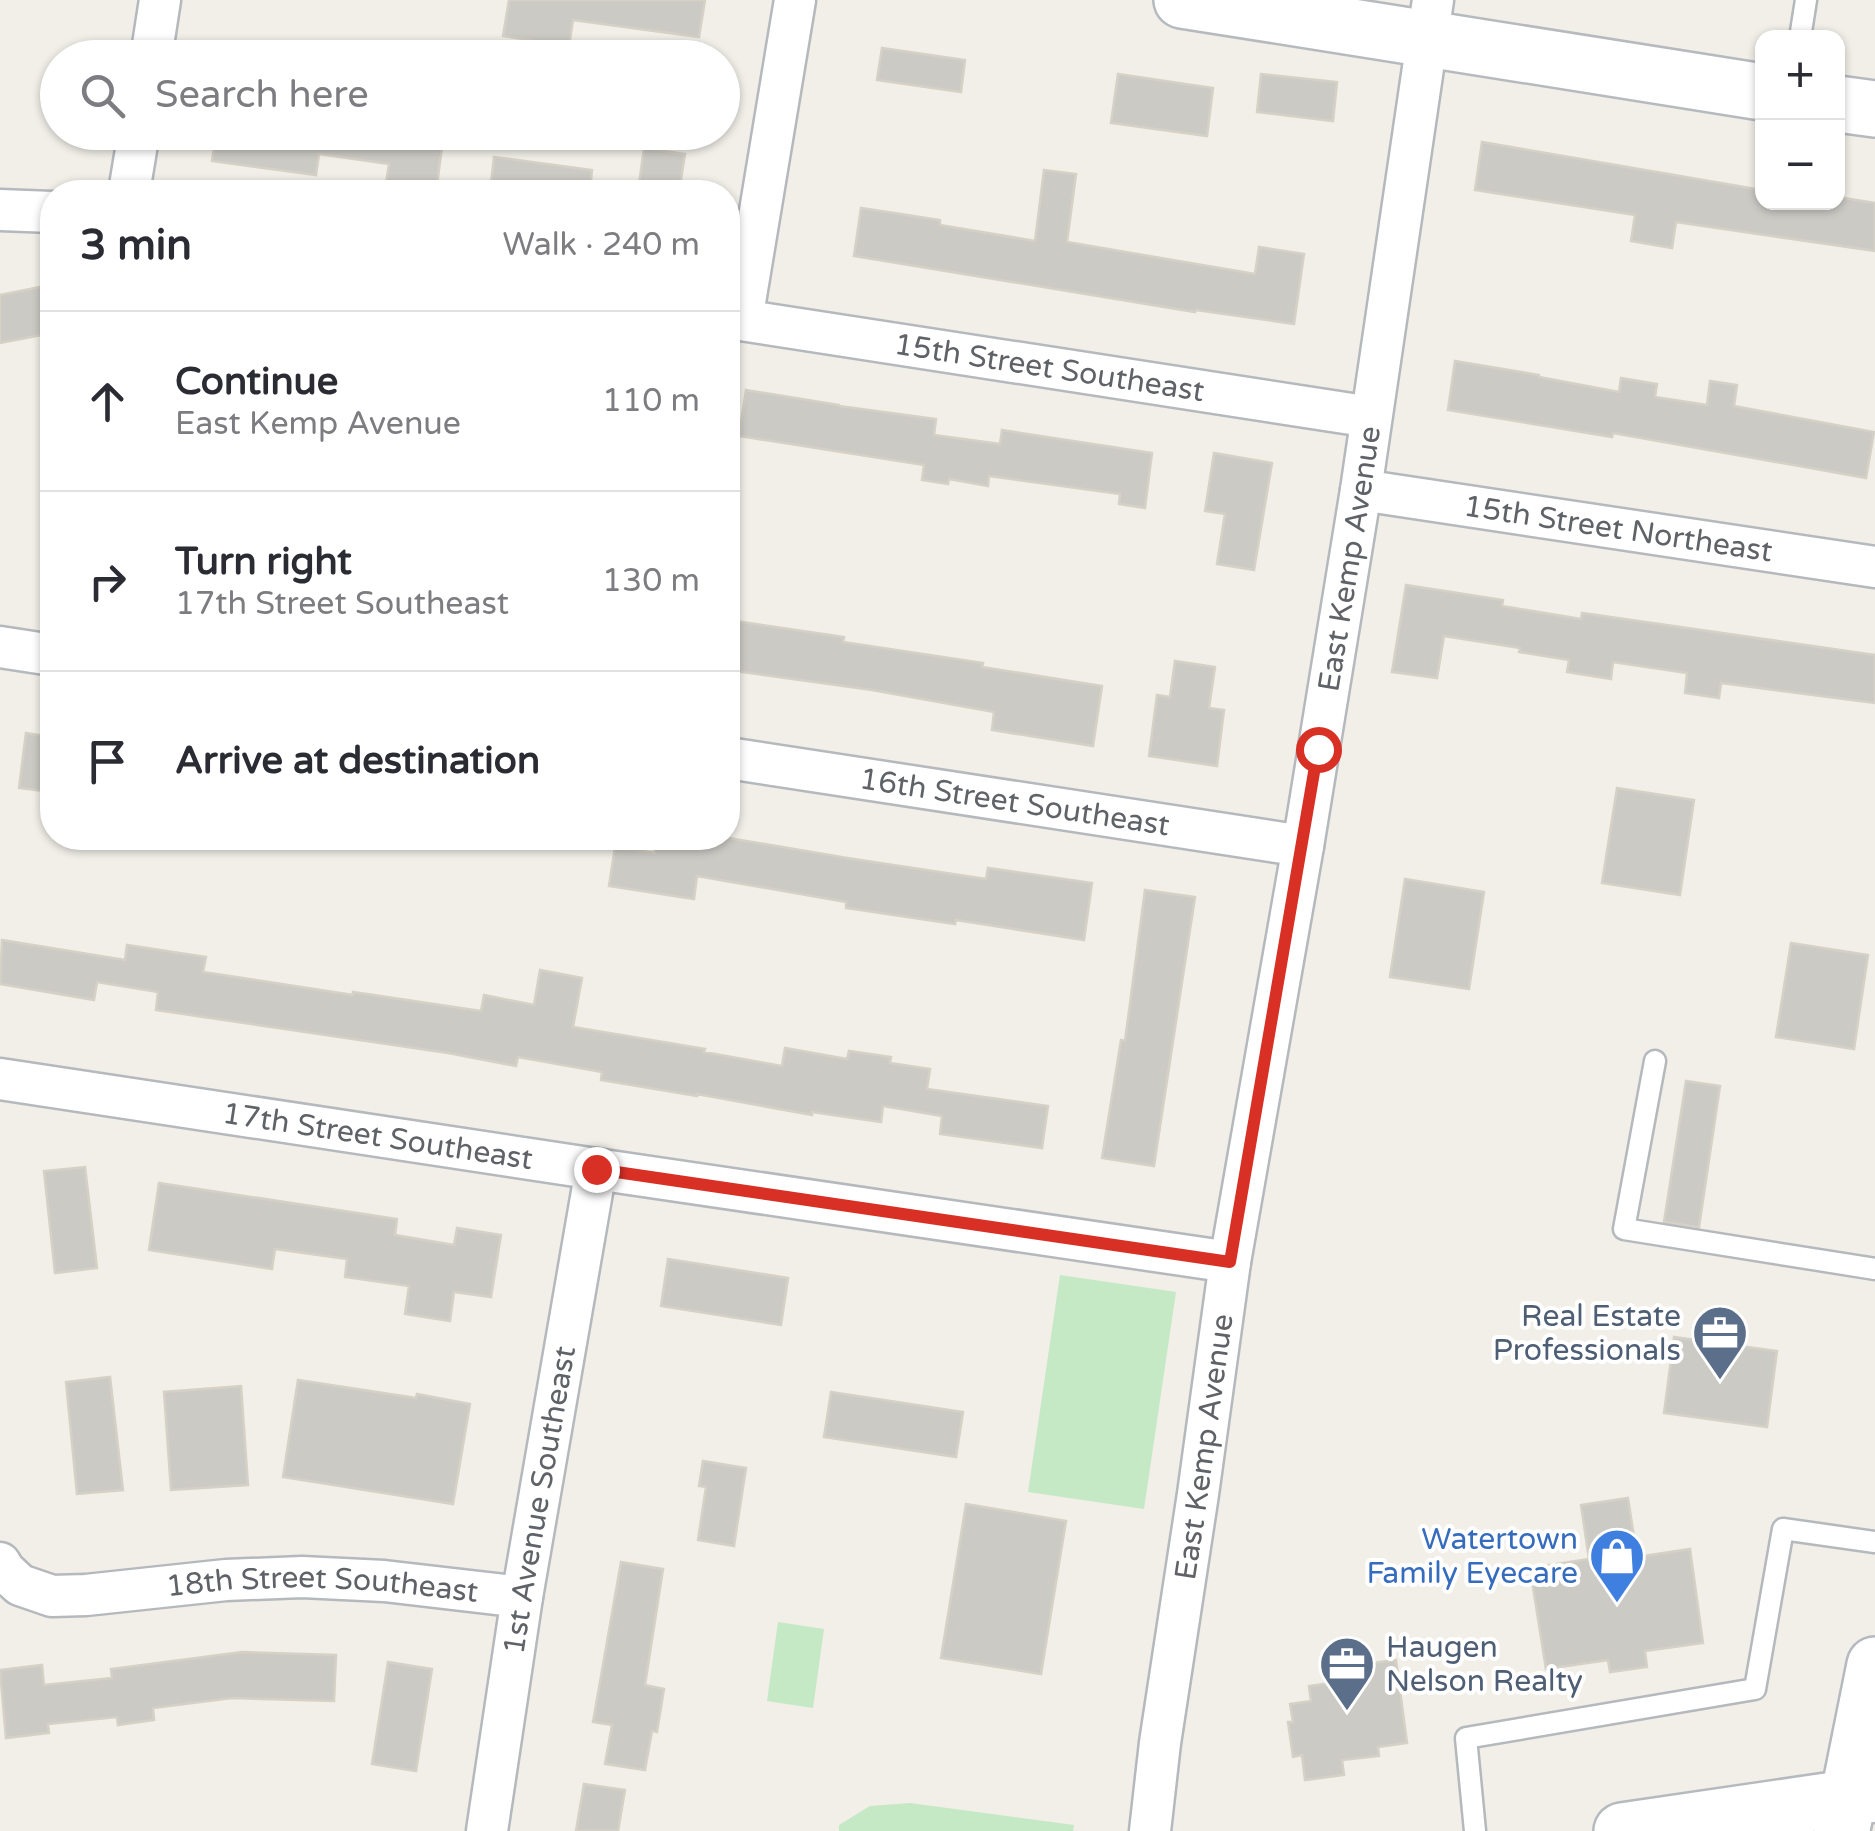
<!DOCTYPE html>
<meta charset="utf-8">
<style>
body{margin:0;font-family:"Varela Round",sans-serif;background:#f7f7f7;color:#2b2b33}
.controls{position:absolute;right:30px;top:30px;display:grid;overflow:hidden;border-radius:20px;box-shadow:0 2px 8px #0004}
.controls button{width:90px;height:90px;display:grid;place-items:center;padding:0;border:0;border-bottom:2px solid #e1e1e2;background:#fff;color:#2b2b33;font:50px sans-serif}
.stop{position:absolute;width:30px;height:30px;margin:-22px;border:8px solid #d93025;border-radius:50%;background:#fff}
.stop.end{background:#d93025;border-color:#fff;box-shadow:0 2px 10px #0008}
.list{margin:0;padding:0;list-style:none}
h2{display:flex;justify-content:space-between;align-items:center;height:130px;margin:0;padding:0 40px;font-size:42px}
h2 small{font-size:32px;font-weight:400;color:#7c7c81}
.list li{display:grid;grid-template-columns:65px 1fr auto;gap:30px;align-items:center;box-sizing:border-box;height:180px;padding:0 40px;border-top:2px solid #e1e1e2}
.list b{display:block;font-size:38px;white-space:nowrap}
.list p{margin:0;font-size:32px;white-space:nowrap;color:#7c7c81}
.list em{font-size:32px;font-style:normal;color:#7c7c81}
.icon{flex:none;width:55px;height:55px;fill:none;stroke:currentColor;stroke-width:2;stroke-linecap:round;stroke-linejoin:round}
.map{position:relative;flex:none;width:1875px;height:1831px;overflow:hidden}
.search{position:absolute;background:#fff;box-shadow:0 2px 8px #0004;left:40px;top:40px;width:700px;height:110px;display:flex;align-items:center;gap:25px;box-sizing:border-box;padding:0 35px;border-radius:55px;color:#7c7c81;font-size:38px}
.panel{position:absolute;background:#fff;box-shadow:0 2px 8px #0004;left:40px;top:180px;width:700px;height:670px;border-radius:40px}
.map>svg:first-child{display:block}
.green{fill:#c5e8c5}
.building{fill:#cccac5;stroke:#d6d1c6;stroke-width:2.5}
.lines{fill:none;stroke-linecap:round;stroke-linejoin:round}
.lane-casing{stroke:#b5b8bc;stroke-width:25}
.street-casing{stroke:#b5b8bc;stroke-width:45}
.secondary-casing{stroke:#b6babf;stroke-width:60}
.lane{stroke:#fff;stroke-width:20}
.street{stroke:#fff;stroke-width:40}
.secondary{stroke:#fff;stroke-width:55}
.route{stroke:#d93025;stroke-width:12}
.labels{text-anchor:middle;stroke-width:8;stroke-linejoin:round;paint-order:stroke}
.street-label{font-size:30px;fill:#5f6368;stroke:#fff}
.service-label{font-size:30px;fill:#4e5e75;stroke:#fff;text-anchor:end}
.shop-label{font-size:30px;fill:#366cbe;stroke:#fff;text-anchor:end}
</style>
<div class="map">
<svg width="1875" height="1831" viewBox="0 0 1875 1831">
<rect width="100%" height="100%" fill="#f1efe8"/>
<path class="green" d="M 1060,1275 L 1176,1292 L 1144,1509 L 1028,1492 Z
M 778,1622 L 824,1629 L 813,1708 L 767,1701 Z
M 910,1803 L 1074,1825 L 1073,1831 L 839,1831 L 839,1825 L 870,1806 Z"/>
<path class="building" d="M 509,0 L 705,0 L 699,37 L 573,20 L 569,46 L 503,36 Z
M 882,48 L 965,60 L 961,92 L 877,80 Z
M 1118,74 L 1213,88 L 1207,136 L 1111,123 Z
M 1261,74 L 1337,82 L 1333,121 L 1257,112 Z
M 216,132 L 444,132 L 436,192 L 386,184 L 389,164 L 319,154 L 316,175 L 212,161 Z
M 1482,142 L 1762,190 L 1762,202 L 1838,202 L 1838,197 L 1875,203 L 1875,251 L 1676,222 L 1672,248 L 1631,241 L 1635,215 L 1475,190 Z
M 644,148 L 685,154 L 679,192 L 638,192 Z
M 494,157 L 592,170 L 590,192 L 490,192 Z
M 1044,170 L 1076,174 L 1067,242 L 1255,274 L 1259,247 L 1304,254 L 1294,324 L 1196,310 L 1195,312 L 854,256 L 861,208 L 940,220 L 940,225 L 1035,241 Z
M 45,286 L 52,333 L 0,343 L 0,295 Z
M 1455,361 L 1539,375 L 1539,377 L 1619,392 L 1621,378 L 1657,384 L 1655,397 L 1707,405 L 1710,381 L 1737,385 L 1734,406 L 1874,432 L 1866,478 L 1613,433 L 1612,437 L 1448,410 Z
M 746,390 L 839,405 L 839,406 L 936,419 L 934,435 L 1000,444 L 1002,430 L 1152,453 L 1145,508 L 1119,504 L 1120,494 L 989,476 L 988,486 L 949,479 L 948,484 L 922,480 L 924,465 L 739,436 Z
M 1214,453 L 1272,463 L 1254,570 L 1217,564 L 1225,514 L 1205,511 Z
M 1406,585 L 1503,600 L 1502,606 L 1581,619 L 1582,613 L 1875,655 L 1875,703 L 1721,683 L 1719,698 L 1685,693 L 1687,673 L 1613,662 L 1611,679 L 1567,672 L 1569,660 L 1519,652 L 1520,648 L 1444,636 L 1437,678 L 1392,672 Z
M 728,620 L 844,637 L 843,642 L 983,663 L 982,667 L 1102,686 L 1093,746 L 992,730 L 994,712 L 872,690 L 728,670 Z
M 1175,661 L 1215,667 L 1209,708 L 1224,710 L 1217,766 L 1149,756 L 1157,695 L 1170,697 Z
M 26,733 L 52,737 L 52,792 L 19,788 Z
M 1617,788 L 1694,800 L 1680,895 L 1602,883 Z
M 657,838 L 729,838 L 847,858 L 986,879 L 988,868 L 1092,883 L 1084,940 L 956,920 L 955,924 L 846,908 L 846,902 L 697,876 L 694,899 L 609,886 L 615,847 L 655,853 Z
M 1405,879 L 1484,892 L 1469,989 L 1390,977 Z
M 1145,890 L 1195,897 L 1154,1166 L 1102,1158 L 1121,1040 L 1125,1041 Z
M 2,940 L 125,960 L 127,945 L 206,957 L 203,972 L 353,995 L 353,992 L 481,1011 L 484,995 L 534,1005 L 540,970 L 582,978 L 573,1027 L 705,1049 L 704,1052 L 782,1066 L 785,1048 L 847,1059 L 849,1051 L 891,1057 L 890,1063 L 930,1069 L 927,1089 L 1048,1106 L 1042,1148 L 940,1134 L 942,1116 L 883,1106 L 881,1122 L 812,1112 L 812,1115 L 697,1094 L 697,1096 L 601,1080 L 602,1072 L 518,1057 L 516,1066 L 448,1053 L 156,1010 L 158,992 L 97,982 L 94,1000 L 0,984 Z
M 1791,943 L 1868,955 L 1854,1049 L 1776,1037 Z
M 1686,1081 L 1720,1086 L 1699,1227 L 1664,1222 Z
M 85,1167 L 97,1268 L 55,1273 L 44,1171 Z
M 159,1183 L 397,1219 L 395,1235 L 454,1245 L 457,1228 L 501,1235 L 491,1297 L 454,1292 L 450,1321 L 405,1314 L 409,1286 L 345,1277 L 347,1259 L 275,1249 L 272,1269 L 149,1250 Z
M 668,1259 L 788,1278 L 781,1325 L 661,1306 Z
M 1674,1337 L 1777,1351 L 1767,1427 L 1664,1413 Z
M 110,1377 L 123,1490 L 77,1494 L 66,1382 Z
M 298,1380 L 416,1398 L 417,1394 L 470,1404 L 453,1504 L 283,1477 Z
M 241,1386 L 248,1485 L 171,1490 L 164,1392 Z
M 831,1392 L 963,1412 L 956,1457 L 824,1437 Z
M 703,1461 L 746,1468 L 734,1546 L 698,1540 L 706,1487 L 699,1486 Z
M 1628,1498 L 1637,1557 L 1690,1549 L 1703,1643 L 1645,1651 L 1647,1667 L 1610,1672 L 1608,1660 L 1546,1669 L 1530,1568 L 1589,1559 L 1581,1505 Z
M 966,1504 L 1066,1521 L 1041,1674 L 941,1658 Z
M 621,1562 L 663,1569 L 645,1685 L 664,1689 L 657,1732 L 652,1731 L 645,1770 L 605,1764 L 612,1725 L 593,1722 Z
M 242,1652 L 336,1655 L 334,1701 L 232,1698 L 153,1708 L 154,1720 L 118,1725 L 117,1717 L 48,1724 L 49,1733 L 6,1738 L 0,1670 L 42,1665 L 44,1685 L 112,1678 L 111,1669 Z
M 1396,1660 L 1407,1743 L 1378,1747 L 1379,1756 L 1342,1760 L 1344,1775 L 1305,1780 L 1302,1755 L 1293,1757 L 1288,1722 L 1293,1722 L 1290,1704 L 1311,1701 L 1309,1686 L 1358,1679 L 1356,1665 Z
M 388,1662 L 432,1669 L 416,1771 L 372,1764 Z
M 584,1784 L 625,1790 L 618,1831 L 576,1831 Z"/>
<g class="lines">
<g class="lane-casing">
<path id="lane" d="M 1800,38 L 1806,0
M 1655,1061 L 1624,1229 L 1875,1269
M 1475,1831 L 1466,1738 L 1755,1689 L 1783,1529 L 1875,1542"/>
</g>
<g class="street-casing">
<g id="street">
<path d="M 151,58 L 160,0"/>
<path d="M 129,192 L 139,132"/>
<path d="M 0,210 L 52,212"/>
<path id="s1" d="M 728,318 L 1371,417"/>
<path d="M 742,320 L 795,0"/>
<path id="s2" d="M 1361,490 L 1875,567"/>
<path d="M 0,647 L 52,655"/>
<path id="s3" d="M 728,758 L 1303,846"/>
<path id="s4" d="M 0,1079 L 596,1169 L 1230,1262"/>
<path id="s5" d="M 0,1563 L 4,1570 L 20,1585 L 52,1596 L 86,1595 L 226,1580 L 302,1577 L 384,1581 L 522,1597"/>
<path id="s6" d="M 487,1831 L 522,1597 L 596,1169"/>
<path id="s7" d="M 1150,1831 L 1160,1743 L 1198,1494 L 1230,1262 L 1303,846 L 1361,490 L 1433,0"/>
</g>
</g>
<g class="secondary-casing">
<path id="secondary" d="M 1182,0 L 1762,92
M 1838,104 L 1875,109
M 1842,1829 L 1875,1665
M 1622,1831 L 1875,1794"/>
</g>
<use href="#lane" class="lane"/>
<use href="#street" class="street"/>
<use href="#secondary" class="secondary"/>
</g>
<g class="lines">
<path class="route" d="M 596,1169 L 1230,1262 L 1318,749"/>
</g>
<defs>
<g id="office-pin" transform="scale(2.875)"><path d="M0 17L-7.5 6A9.5 9.5 0 1 1 7.5 6Z" fill="#5c6f8a" stroke="#fff"/><path d="M-6-3h4V-5.5h4V-3h4V5H-6ZM-1-4.5V-3h2v-1.5ZM-6 0V1H6V0Z" fill="#fff"/></g>
<g id="shop-pin" transform="scale(2.875)"><path d="M0 17L-7.5 6A9.5 9.5 0 1 1 7.5 6Z" fill="#3f7fe0" stroke="#fff"/><path d="M-5-2.5h2.3a2.7 3.5 0 0 1 5.4 0H5L5.5 6h-11ZM-1.5-2.5h3a1.5 2.3 0 0 0-3 0Z" fill="#fff"/></g>
</defs>
<g fill-rule="evenodd">
<use href="#office-pin" x="1720" y="1333"/>
<use href="#shop-pin" x="1617" y="1556"/>
<use href="#office-pin" x="1347" y="1664"/>
</g>
<g class="labels">
<g class="street-label">
<text dy="10" stroke="none"><textPath href="#s1" startOffset="325">15th Street Southeast</textPath></text>
<text dy="10" stroke="none"><textPath href="#s2" startOffset="260">15th Street Northeast</textPath></text>
<text dy="10" stroke="none"><textPath href="#s7" startOffset="1288">East Kemp Avenue</textPath></text>
<text dy="10" stroke="none"><textPath href="#s3" startOffset="290">16th Street Southeast</textPath></text>
<text dy="10" stroke="none"><textPath href="#s4" startOffset="382">17th Street Southeast</textPath></text>
<text dy="10" stroke="none"><textPath href="#s7" startOffset="388">East Kemp Avenue</textPath></text>
<text dy="10" stroke="none"><textPath href="#s6" startOffset="335">1st Avenue Southeast</textPath></text>
<text dy="10" stroke="none"><textPath href="#s5" startOffset="335">18th Street Southeast</textPath></text>
</g>
<g class="service-label">
<text x="1681" y="1326">Real Estate<tspan x="1681" dy="34">Professionals</tspan></text>
<text x="1386" y="1657" text-anchor="start">Haugen<tspan x="1386" dy="34">Nelson Realty</tspan></text>
</g>
<g class="shop-label">
<text x="1578" y="1549">Watertown<tspan x="1578" dy="34">Family Eyecare</tspan></text>
</g>
</g>
</svg>
<div class="controls">
<button>+</button>
<button>−</button>
</div>
<div class="stop" style="left:1318px;top:749px"></div>
<div class="stop end" style="left:596px;top:1169px"></div>
<div class="search"><svg class="icon" aria-label="search" viewBox="0 0 24 24"><circle cx="10" cy="10" r="6"/><path d="M15 15l6 6"/></svg>Search here</div>
<section class="panel">
<h2>3 min<small>Walk · 240 m</small></h2>
<ul class="list">
<li><svg class="icon" aria-label="ahead" viewBox="0 0 24 24"><path d="M12 20V5M6 11l6-6 6 6"/></svg><div><b>Continue</b><p>East Kemp Avenue</p></div><em>110 m</em></li>
<li><svg class="icon" aria-label="right" viewBox="0 0 24 24"><path d="M7 20v-9h11M14 6l5 5-5 5"/></svg><div><b>Turn right</b><p>17th Street Southeast</p></div><em>130 m</em></li>
<li><svg class="icon" aria-label="arrive" viewBox="0 0 24 24"><path d="M6 21V4h12l-3 4 3 4H6"/></svg><div><b>Arrive at destination</b></div></li>
</ul>
</section>
</div>
